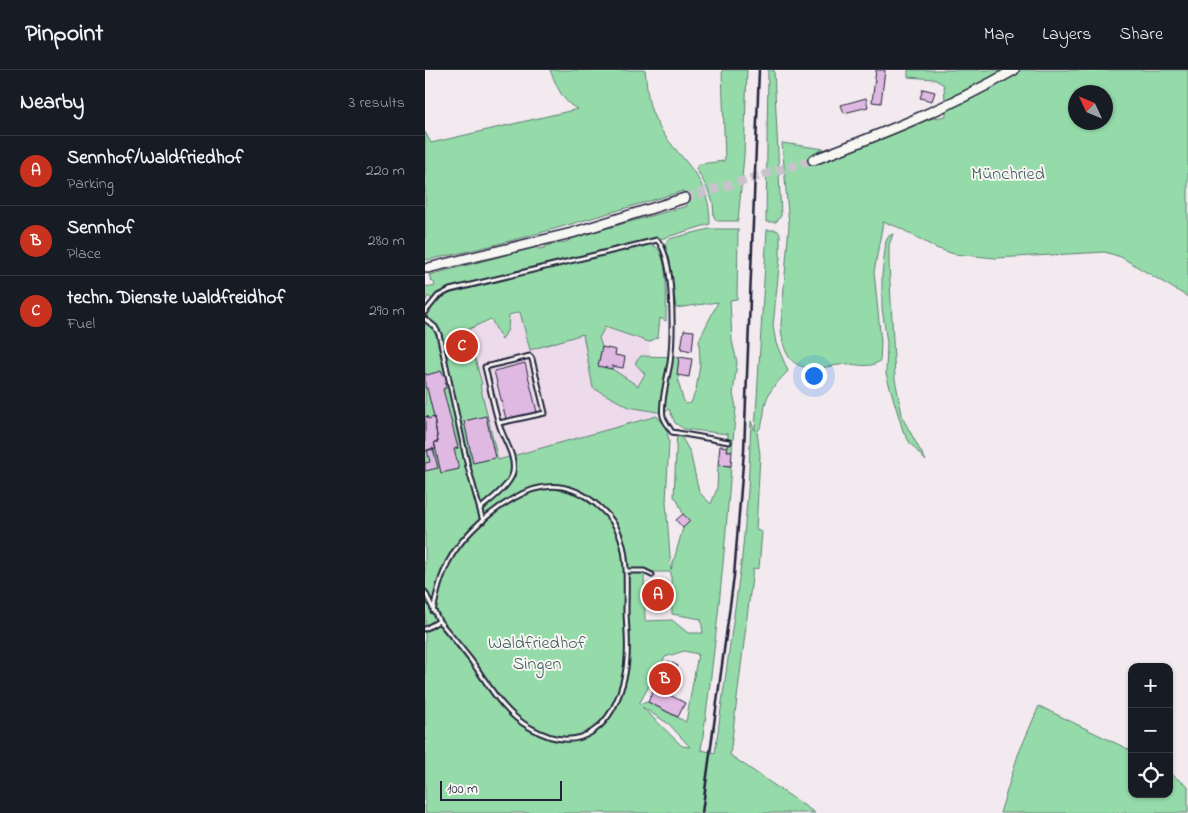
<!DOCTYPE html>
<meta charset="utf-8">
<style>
body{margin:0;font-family:"Indie Flower",sans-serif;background:#242831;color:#f1f3f6}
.controls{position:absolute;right:15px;bottom:15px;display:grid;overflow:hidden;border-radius:10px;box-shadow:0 1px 4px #0004}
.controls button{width:45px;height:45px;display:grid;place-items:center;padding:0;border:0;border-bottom:1px solid #363941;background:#171b24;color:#f1f3f6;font:25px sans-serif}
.compass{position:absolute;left:643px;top:15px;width:45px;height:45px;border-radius:50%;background:#171b24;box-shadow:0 1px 4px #0004;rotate:314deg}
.scale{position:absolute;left:15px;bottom:12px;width:122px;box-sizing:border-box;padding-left:5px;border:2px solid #22223b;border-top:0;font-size:14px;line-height:18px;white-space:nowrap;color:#22223b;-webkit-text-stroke:4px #f6f6f2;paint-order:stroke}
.you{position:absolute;left:388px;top:305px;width:18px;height:18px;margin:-12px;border:4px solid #fff;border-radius:50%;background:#1a73e8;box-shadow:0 0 0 8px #1a73e833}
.badge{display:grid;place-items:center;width:32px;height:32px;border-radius:50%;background:#c8321e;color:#fff;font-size:16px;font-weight:700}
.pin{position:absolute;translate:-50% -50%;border:2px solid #fff;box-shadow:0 1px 5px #0006}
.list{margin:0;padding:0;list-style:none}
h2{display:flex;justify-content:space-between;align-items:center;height:65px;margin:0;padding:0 20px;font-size:21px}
h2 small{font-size:16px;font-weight:400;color:#9ea1a6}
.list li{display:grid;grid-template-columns:32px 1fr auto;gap:15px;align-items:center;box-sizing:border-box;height:70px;padding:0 20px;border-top:1px solid #363941}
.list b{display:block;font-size:19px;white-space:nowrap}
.list p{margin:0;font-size:16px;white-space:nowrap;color:#9ea1a6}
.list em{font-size:16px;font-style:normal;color:#9ea1a6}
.icon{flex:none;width:28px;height:28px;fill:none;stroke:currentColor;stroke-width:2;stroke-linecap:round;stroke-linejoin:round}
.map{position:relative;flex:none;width:763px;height:743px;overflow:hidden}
header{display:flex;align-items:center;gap:30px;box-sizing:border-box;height:70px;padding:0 25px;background:#171b24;border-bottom:1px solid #363941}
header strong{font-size:24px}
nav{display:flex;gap:28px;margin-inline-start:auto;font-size:18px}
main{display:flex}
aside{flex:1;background:#171b24}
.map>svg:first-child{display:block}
.built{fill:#eddbeb}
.green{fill:#95dba9;stroke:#5c7e72;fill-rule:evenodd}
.building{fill:#e0b9e2;stroke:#22223b}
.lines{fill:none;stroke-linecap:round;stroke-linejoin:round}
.secondary-tunnel{stroke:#c8c2cb;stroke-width:9;stroke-dasharray:9 4.5;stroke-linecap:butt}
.service-casing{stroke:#22223b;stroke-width:7}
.secondary-casing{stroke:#22223b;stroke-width:12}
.service{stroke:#f6f6f2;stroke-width:3}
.secondary{stroke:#f6f6f2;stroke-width:9}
.rail{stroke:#22223b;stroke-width:2.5}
.labels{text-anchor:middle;stroke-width:4;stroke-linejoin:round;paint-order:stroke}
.park-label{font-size:18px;fill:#445a5c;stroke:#f6f6f2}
</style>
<header>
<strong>Pinpoint</strong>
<nav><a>Map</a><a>Layers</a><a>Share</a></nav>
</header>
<main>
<aside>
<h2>Nearby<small>3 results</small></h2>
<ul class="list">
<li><span class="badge">A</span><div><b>Sennhof/Waldfriedhof</b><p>Parking</p></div><em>220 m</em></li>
<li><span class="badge">B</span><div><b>Sennhof</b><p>Place</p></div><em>280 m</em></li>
<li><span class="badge">C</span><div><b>techn. Dienste Waldfreidhof</b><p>Fuel</p></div><em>290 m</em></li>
</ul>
</aside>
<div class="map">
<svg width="763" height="743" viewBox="0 0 763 743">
<rect width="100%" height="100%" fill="#f2eaef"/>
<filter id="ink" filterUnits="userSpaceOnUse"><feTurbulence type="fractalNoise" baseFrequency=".02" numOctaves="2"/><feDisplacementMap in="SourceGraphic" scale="10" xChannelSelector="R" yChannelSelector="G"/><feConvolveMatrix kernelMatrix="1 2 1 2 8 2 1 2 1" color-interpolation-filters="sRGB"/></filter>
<g filter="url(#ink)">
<path class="built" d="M 152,228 L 224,272 L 232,346 L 73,390 L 42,259 Z"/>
<path class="green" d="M 125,0 L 220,0 C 222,13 222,30 227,42 C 244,86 286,99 285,154 L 232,170 L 25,220 L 13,226 L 9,231 L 3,226 L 0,232 L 0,216 L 9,217 L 10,214 L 6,210 L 4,205 L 112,177 L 113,179 L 120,178 L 121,176 L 141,172 L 150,167 L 262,136 L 258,121 C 173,146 89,173 2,190 L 0,188 L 0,62 L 6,73 L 153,39 C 138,34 131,14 125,0 Z
M 297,0 L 322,0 L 319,86 L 313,151 L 292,151 L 289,147 L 288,132 L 282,118 L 271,98 L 275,94 L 299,91 L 300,88 Z
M 343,0 L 349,0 L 356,146 L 351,152 L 341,152 Z
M 483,0 L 763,0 L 763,227 L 696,187 L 680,182 L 571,188 L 529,184 L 511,178 L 473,157 L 458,152 L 449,202 L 456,272 L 455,291 C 444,299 434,294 421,294 C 411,295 400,298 390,298 C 362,299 357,277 356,255 L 364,155 L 357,73 L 399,79 L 390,83 L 388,90 L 394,94 L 504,49 L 521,46 L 519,15 L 509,9 L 483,7 ZM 650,22 L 680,22 L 680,52 L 650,52 Z
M 284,159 L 313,159 L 312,229 L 305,230 L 307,271 L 312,292 L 308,324 L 311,337 L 307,381 L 302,381 L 303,364 L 259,359 L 250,353 L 244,339 L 238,343 L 204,337 L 168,318 L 158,264 L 105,280 L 95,242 L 84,245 L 83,259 L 77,270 L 66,249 L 42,260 L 57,314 L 55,315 L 73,390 L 232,346 L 242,361 L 244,371 L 241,432 L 246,500 L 258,458 L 265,451 L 258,444 L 252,429 L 249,427 L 252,359 L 265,382 L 274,422 L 286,434 L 292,419 L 293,395 L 306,396 C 299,492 290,584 276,680 L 290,683 L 317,487 L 323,421 L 326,351 L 330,361 L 342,160 L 352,160 L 355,164 L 355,187 L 348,256 L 351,273 L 363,301 C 355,310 345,318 341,331 C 338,341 340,354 332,362 L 335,385 L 331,460 L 337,462 L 334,498 L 328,499 L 305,685 L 390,743 L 0,743 L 0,250 L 11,232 L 23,224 L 220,174 C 224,174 228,175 231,177 C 244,187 241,235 241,251 L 235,248 L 233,267 L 224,272 L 180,257 L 174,268 L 177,277 L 173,296 L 187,299 L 213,316 L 220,304 L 210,293 L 216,286 L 254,287 C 252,306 253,316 260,334 L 266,333 L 271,320 L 275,295 L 274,270 L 293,232 L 251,238 L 245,193 L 240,174 L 244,169 ZM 219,502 L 246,502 L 247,544 L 276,549 L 278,563 L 263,563 L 247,550 L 220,551 ZM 259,581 L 273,584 L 261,652 L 223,632 L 214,634 L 240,587 ZM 217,637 L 244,654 L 265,677 L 257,676 Z
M 468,164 L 464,175 L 464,193 L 470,309 L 478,349 L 501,391 L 485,373 L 478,361 L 461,304 L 462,273 L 457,238 L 457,205 L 461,171 L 464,166 Z
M 614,636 L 707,681 L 707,724 L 744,724 L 744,703 L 763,716 L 763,743 L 575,743 L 593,685 Z"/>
<path class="building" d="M 451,0 L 460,0 L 456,33 L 447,32 Z
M 498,19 L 510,22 L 507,31 L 495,28 Z
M 441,28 L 443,37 L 419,43 L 416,35 Z
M 259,260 L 269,261 L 267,281 L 256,279 Z
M 177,277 L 191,280 L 190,285 L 200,287 L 198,298 L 187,296 L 187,299 L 173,296 Z
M 254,287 L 267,289 L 264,307 L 252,305 Z
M 100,293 L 112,342 L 81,349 L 69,301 Z
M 16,301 L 18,305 L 21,305 L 22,313 L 20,313 L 21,318 L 18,319 L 33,378 L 29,379 L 34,399 L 16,403 L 9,372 L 13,372 L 9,347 L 2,318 L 0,318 L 0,303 L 2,305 Z
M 2,346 L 3,349 L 9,347 L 13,372 L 9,372 L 11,379 L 0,381 L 0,347 Z
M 61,346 L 70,388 L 48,393 L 39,351 Z
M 295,376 L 303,377 L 302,381 L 307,381 L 306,396 L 293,395 Z
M 8,378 L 13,398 L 0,401 L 0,393 L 5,392 L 2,380 Z
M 258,444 L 265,451 L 258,458 L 251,450 Z
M 243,591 L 253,596 L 239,622 L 260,633 L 253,647 L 223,632 Z"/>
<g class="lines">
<path class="secondary-tunnel" d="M 260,128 L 388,90"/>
<g class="service-casing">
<path id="service" d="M 0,242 L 13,226 L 25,220 L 232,170 C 250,186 248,268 245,293 C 243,305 235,335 238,346 C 239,351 244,357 247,362 L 304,372
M 0,249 L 10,257 L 14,264 L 43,397 L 58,451
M 55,439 C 64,431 86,415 88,402 C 91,385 78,369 74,354 C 68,335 65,316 60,297 L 105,286 L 107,289 L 120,343 L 74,353
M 201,501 L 219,501 L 227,505
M 0,522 L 14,551
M 0,559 L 14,551 C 24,563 35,576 45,589 C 63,613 76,641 104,657 C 156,688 189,656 200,604 C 204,584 202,563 201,543 C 201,523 203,491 197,472 C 193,456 184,445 172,435 C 146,412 119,411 89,428 C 61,444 29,472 18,504 C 13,516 11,528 8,541"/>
</g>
<g class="secondary-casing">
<path id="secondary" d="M 388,90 C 457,64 525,37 589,0
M 3,198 L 147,163 L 260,128"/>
</g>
<use href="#service" class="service"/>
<use href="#secondary" class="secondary"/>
<path class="rail" d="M 277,743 L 309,506 L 319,381 L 334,0"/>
</g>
</g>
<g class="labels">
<g class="park-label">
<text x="583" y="109">Münchried</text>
<text x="112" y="578">Waldfriedhof<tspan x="112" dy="21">Singen</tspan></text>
</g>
</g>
</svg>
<div class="controls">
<button>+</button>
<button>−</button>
<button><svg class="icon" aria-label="locate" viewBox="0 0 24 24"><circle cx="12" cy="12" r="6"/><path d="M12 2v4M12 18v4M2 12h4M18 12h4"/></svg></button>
</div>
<svg class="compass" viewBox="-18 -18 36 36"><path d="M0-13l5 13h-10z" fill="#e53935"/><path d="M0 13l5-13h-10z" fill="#9ea1a6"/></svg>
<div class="scale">100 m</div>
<div class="you"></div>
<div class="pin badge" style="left:233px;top:525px">A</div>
<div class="pin badge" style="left:240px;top:609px">B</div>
<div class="pin badge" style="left:37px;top:276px">C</div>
</div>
</main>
